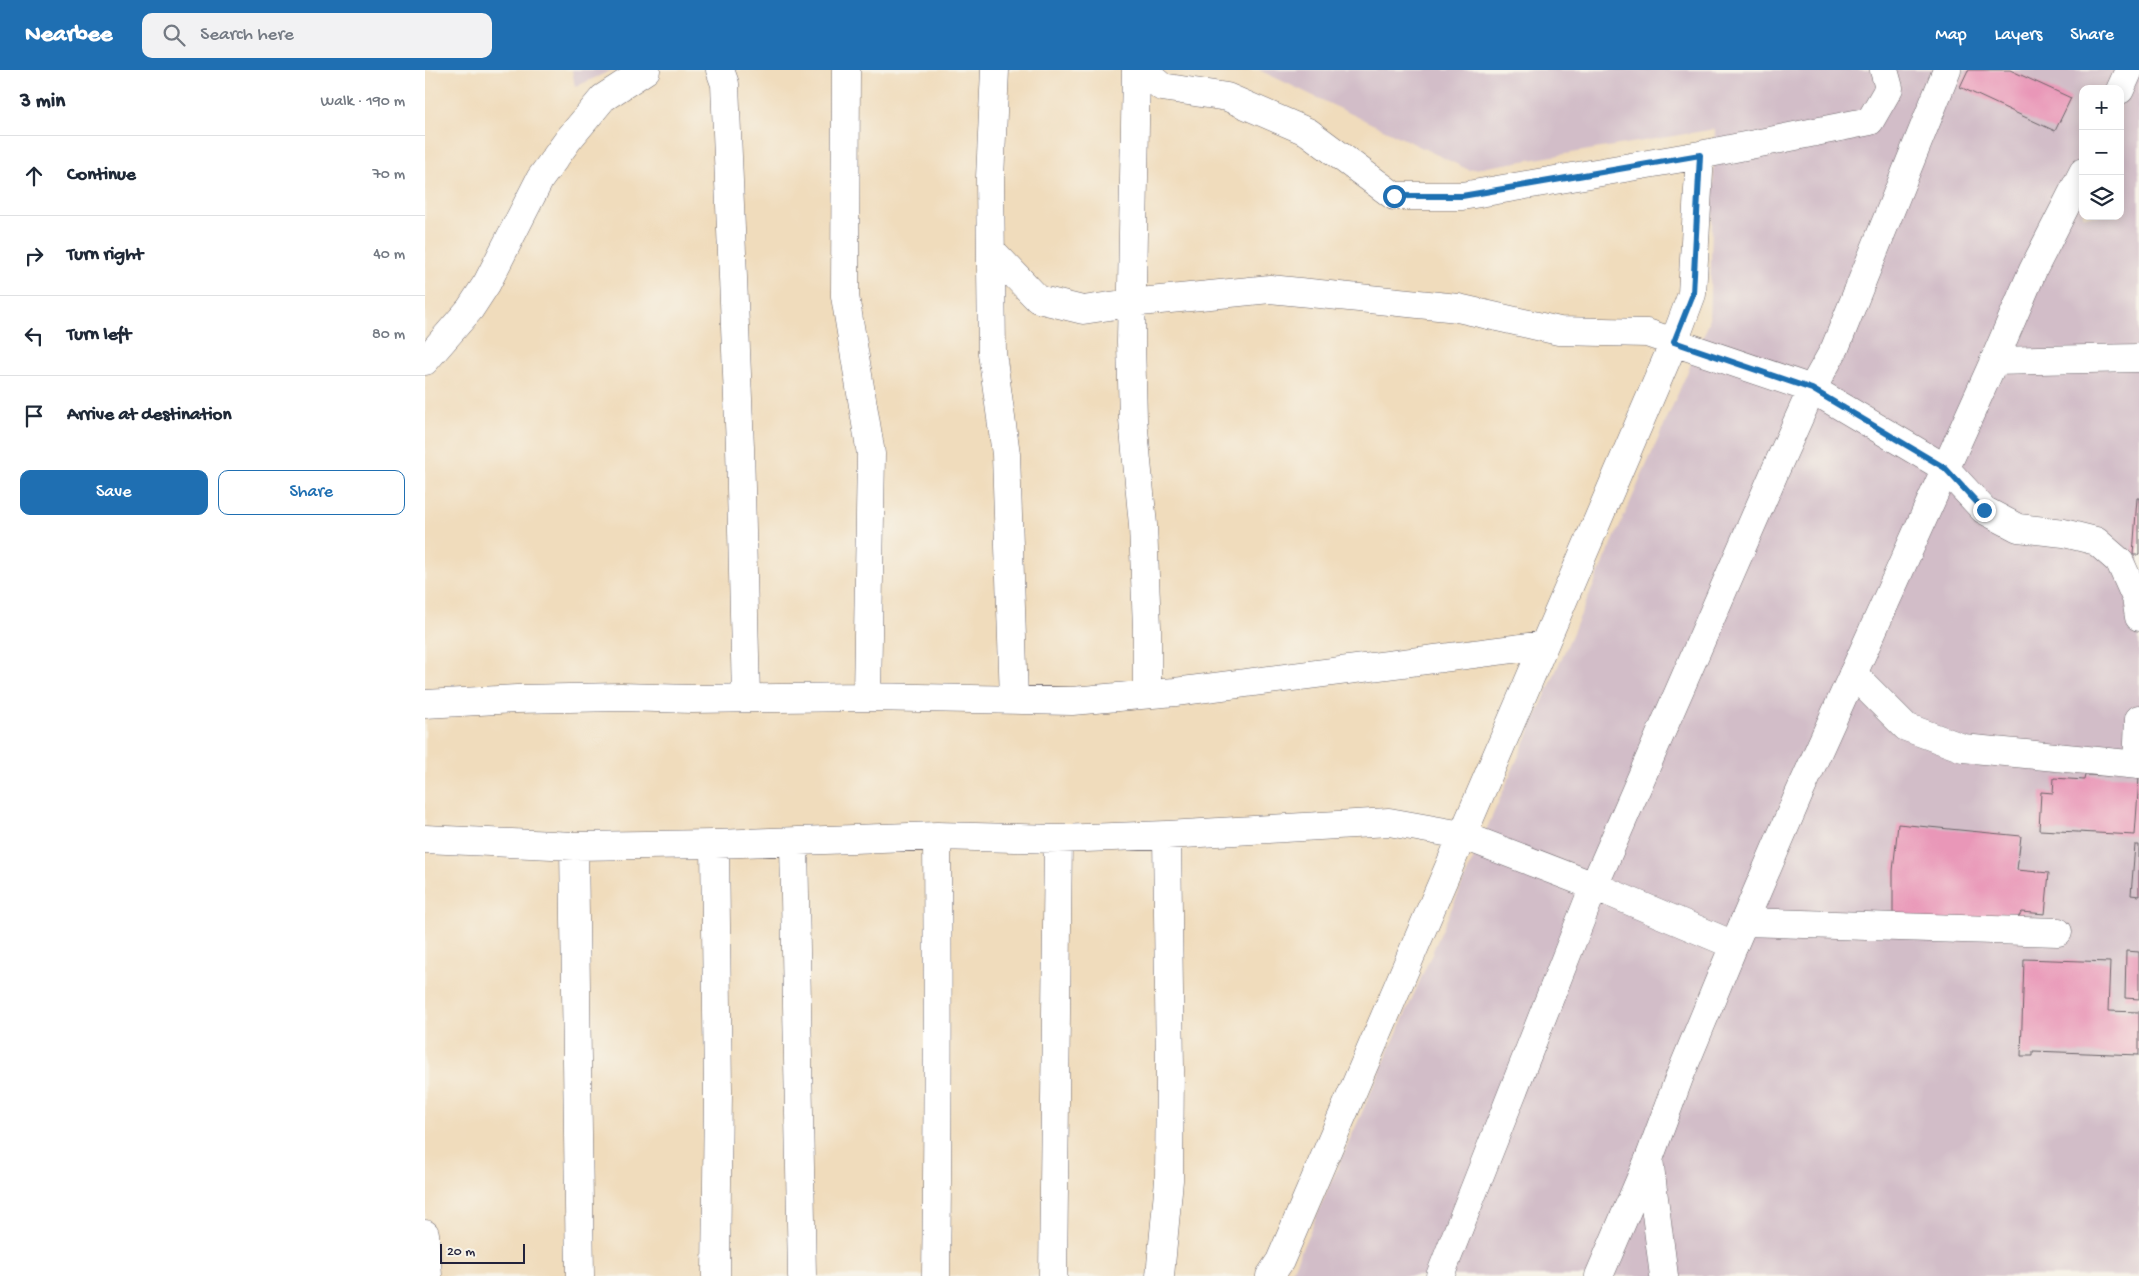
<!DOCTYPE html>
<meta charset="utf-8">
<style>
body{margin:0;font-family:"Gochi Hand",sans-serif;background:#f2f2f3;color:#1f2937}
.controls{position:absolute;right:15px;top:15px;display:grid;overflow:hidden;border-radius:10px;box-shadow:0 2px 12px #0003}
.controls button{width:45px;height:45px;display:grid;place-items:center;padding:0;border:0;border-bottom:1px solid #e0e1e3;background:#fff;color:#1f2937;font:25px sans-serif}
.scale{position:absolute;left:15px;bottom:12px;width:85px;box-sizing:border-box;padding-left:5px;border:2px solid #22223b;border-top:0;font-size:14px;line-height:18px;white-space:nowrap;color:#22223b;-webkit-text-stroke:4px #f7f3e8;paint-order:stroke}
.stop{position:absolute;width:15px;height:15px;margin:-11px;border:4px solid #1f6fb2;border-radius:50%;background:#fff}
.stop.end{background:#1f6fb2;border-color:#fff;box-shadow:0 1px 5px #0008}
.list{margin:0;padding:0;list-style:none}
h2{display:flex;justify-content:space-between;align-items:center;height:65px;margin:0;padding:0 20px;font-size:21px}
h2 small{font-size:16px;font-weight:400;color:#747a83}
.list li{display:grid;grid-template-columns:32px 1fr auto;gap:15px;align-items:center;box-sizing:border-box;height:80px;padding:0 20px;border-top:1px solid #e0e1e3}
.list b{display:block;font-size:19px;white-space:nowrap}
.list em{font-size:16px;font-style:normal;color:#747a83}
.actions{display:flex;gap:10px;padding:15px 20px}
.actions a{flex:1;padding:11px 0;border:1px solid #1f6fb2;border-radius:10px;text-align:center;font-size:18px;color:#1f6fb2}
.actions .main{background:#1f6fb2;color:#fff}
.icon{flex:none;width:28px;height:28px;fill:none;stroke:currentColor;stroke-width:2;stroke-linecap:round;stroke-linejoin:round}
.map{position:relative;flex:none;width:1714px;height:1206px;overflow:hidden}
header{display:flex;align-items:center;gap:30px;box-sizing:border-box;height:70px;padding:0 25px;background:#1f6fb2;color:#fff}
header strong{font-size:24px}
nav{display:flex;gap:28px;margin-inline-start:auto;font-size:18px}
.search{width:350px;height:45px;background:#f2f2f3;display:flex;align-items:center;gap:12px;box-sizing:border-box;padding:0 18px;border-radius:10px;color:#747a83;font-size:19px}
main{display:flex}
aside{flex:1;background:#fff}
.map>svg:first-child{display:block}
.industrial{fill:#d2bdc8;fill-rule:evenodd}
.building{fill:#e997b8}
.lines{fill:none;stroke-linecap:round;stroke-linejoin:round}
.street-casing{stroke:#6a6368;stroke-width:29}
.secondary-casing{stroke:#6a6368;stroke-width:29}
.street{stroke:#fff;stroke-width:28}
.secondary{stroke:#fff;stroke-width:28}
.route{stroke:#1f6fb2;stroke-width:6}
</style>
<header>
<strong>Nearbee</strong>
<div class="search"><svg class="icon" aria-label="search" viewBox="0 0 24 24"><circle cx="10" cy="10" r="6"/><path d="M15 15l6 6"/></svg>Search here</div>
<nav><a>Map</a><a>Layers</a><a>Share</a></nav>
</header>
<main>
<aside>
<h2>3 min<small>Walk · 190 m</small></h2>
<ul class="list">
<li><svg class="icon" aria-label="ahead" viewBox="0 0 24 24"><path d="M12 20V5M6 11l6-6 6 6"/></svg><div><b>Continue</b></div><em>70 m</em></li>
<li><svg class="icon" aria-label="right" viewBox="0 0 24 24"><path d="M7 20v-9h11M14 6l5 5-5 5"/></svg><div><b>Turn right</b></div><em>40 m</em></li>
<li><svg class="icon" aria-label="left" viewBox="0 0 24 24"><path d="M17 20v-9H6M10 6l-5 5 5 5"/></svg><div><b>Turn left</b></div><em>80 m</em></li>
<li><svg class="icon" aria-label="arrive" viewBox="0 0 24 24"><path d="M6 21V4h12l-3 4 3 4H6"/></svg><div><b>Arrive at destination</b></div></li>
</ul>
<div class="actions"><a class="main">Save</a><a>Share</a></div>
</aside>
<div class="map">
<svg width="1714" height="1206" viewBox="0 0 1714 1206">
<rect width="100%" height="100%" fill="#f7f3e8"/>
<filter id="ink" filterUnits="userSpaceOnUse"><feTurbulence type="fractalNoise" baseFrequency=".02" numOctaves="2"/><feDisplacementMap in="SourceGraphic" scale="10" xChannelSelector="R" yChannelSelector="G"/><feConvolveMatrix kernelMatrix="1 2 1 2 8 2 1 2 1" color-interpolation-filters="sRGB"/></filter>
<filter id="wash" filterUnits="userSpaceOnUse"><feTurbulence type="fractalNoise" baseFrequency=".0096" numOctaves="4" result="noise"/><feDisplacementMap in="SourceGraphic" scale="20" xChannelSelector="R" yChannelSelector="G"/><feGaussianBlur stdDeviation="1.12" result="paint"/><feColorMatrix in="noise" values="0 0 0 0 0 0 0 0 0 0 0 0 0 0 0 0 0 1.4 0 .05"/><feComposite in="paint" operator="in"/></filter>
<g filter="url(#wash)">
<rect width="100%" height="100%" fill="#f0dcbc"/>
<path class="industrial" d="M 147,0 L 187,0 L 150,17 Z
M 834,0 L 1714,0 L 1714,1206 L 865,1206 L 1284,253 L 1290,59 L 1044,100 ZM 1658,19 L 1695,19 L 1695,146 L 1658,146 Z"/>
<g id="blocks">
<path class="building" d="M 1543,0 L 1585,0 L 1646,28 L 1630,61 L 1535,17 Z
M 1712,428 L 1714,428 L 1714,485 L 1708,485 Z
M 1660,705 L 1714,707 L 1710,765 L 1614,760 L 1616,722 L 1628,723 L 1629,708 L 1659,710 Z
M 1473,754 L 1596,766 L 1592,800 L 1624,803 L 1620,844 L 1597,842 L 1590,851 L 1468,851 L 1468,801 Z
M 1710,775 L 1714,775 L 1714,826 L 1706,825 Z
M 1701,881 L 1714,882 L 1714,929 L 1700,928 Z
M 1599,889 L 1685,892 L 1683,941 L 1714,942 L 1714,985 L 1608,981 L 1608,986 L 1596,986 Z"/>
</g>
</g>
<g filter="url(#ink)">
<use href="#blocks" fill-opacity="0" stroke="#6a6368" stroke-width="1"/>
<g class="lines">
<g class="street-casing">
<path id="street" d="M 295,0 L 300,14 L 315,377 L 321,627
M 421,0 L 420,226 L 446,384 L 442,627
M 570,0 L 565,108 L 567,283 L 581,384 L 589,630
M 711,0 L 706,272 L 708,349 L 718,455 L 722,558 L 722,624
M 717,0 L 737,17 L 802,27 L 883,62 L 969,126 L 1037,126 L 1275,85 L 1445,51 L 1464,18 L 1459,0
M 566,180 L 613,229 L 658,240 L 705,233 L 845,219 L 1033,238 L 1134,261 L 1222,263 L 1387,319 L 1520,398 L 1559,440 L 1593,458 L 1639,463 L 1671,471 L 1695,492 L 1711,528 L 1714,547
M 0,291 L 45,239 L 62,213 L 115,109 L 143,70 L 178,28 L 221,0
M 1569,291 L 1714,288
M 1428,604 L 1481,657 L 1538,678 L 1714,695
M 0,634 L 92,629 L 196,627 L 267,629 L 442,627 L 647,631 L 750,622 L 1119,575
M 1712,695 L 1714,649
M 0,769 L 149,776 L 290,774 L 512,766 L 633,769 L 742,765 L 964,752 L 1037,765 L 1169,816 L 1309,875
M 369,772 L 377,1206
M 290,774 L 293,1021 L 291,1206
M 149,776 L 155,1206
M 1319,852 L 1633,862
M 1224,1089 L 1239,1206
M 0,1164 L 3,1206
M 511,1206 C 513,1059 513,913 512,766
M 628,1206 L 633,769
M 735,1206 L 744,1110 L 745,1000 L 742,765
M 845,1206 L 855,1191 L 1249,272 L 1267,224 L 1275,85
M 1015,1206 L 1169,816 L 1351,399 L 1387,319 L 1410,278 L 1522,0"/>
</g>
<g class="secondary-casing">
<path id="secondary" d="M 1695,20 L 1704,0
M 1174,1206 L 1224,1089 L 1254,1008 L 1309,875 L 1374,724 L 1569,291 L 1608,200 L 1658,102"/>
</g>
<use href="#street" class="street"/>
<use href="#secondary" class="secondary"/>
</g>
</g>
<g class="lines" filter="url(#ink)">
<path class="route" d="M 969,126 L 1037,126 L 1275,85 L 1268,224 L 1249,272 L 1387,319 L 1520,398 L 1559,440"/>
</g>
</svg>
<div class="controls">
<button>+</button>
<button>−</button>
<button><svg class="icon" aria-label="layers" viewBox="0 0 24 24"><path d="M12 4l9 5-9 5-9-5zM3 14l9 5 9-5"/></svg></button>
</div>
<div class="scale">20 m</div>
<div class="stop" style="left:969px;top:126px"></div>
<div class="stop end" style="left:1559px;top:440px"></div>
</div>
</main>
